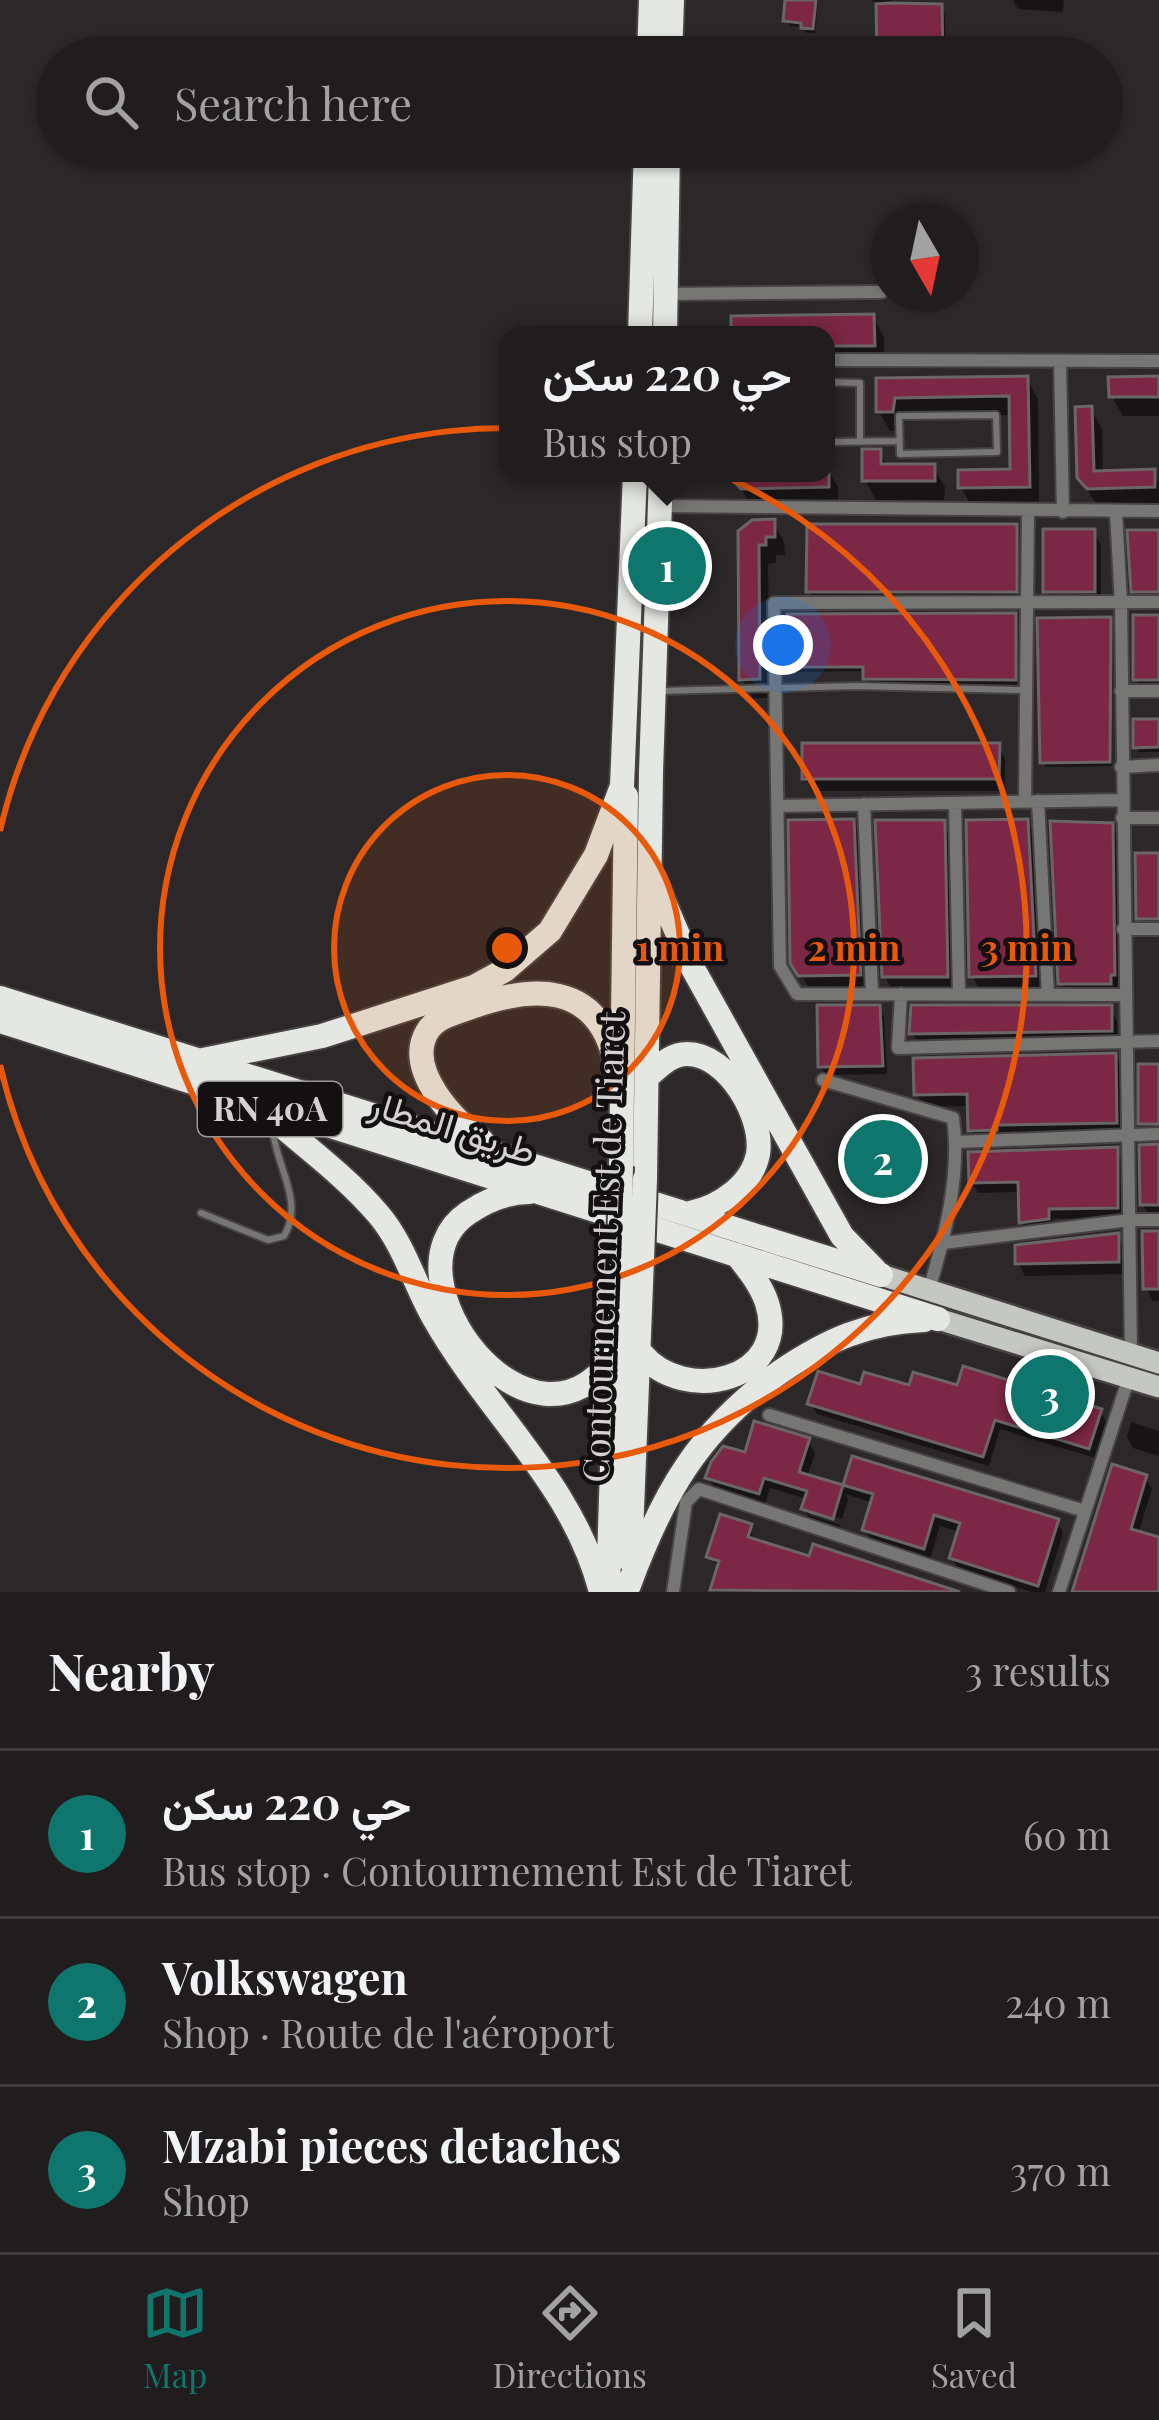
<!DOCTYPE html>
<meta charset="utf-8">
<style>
body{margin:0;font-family:"Playfair Display",Vazirmatn,serif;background:#2d2a2b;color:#f1f3f6}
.compass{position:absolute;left:871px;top:204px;width:108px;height:108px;border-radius:50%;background:#211d1e;box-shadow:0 3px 9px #0004;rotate:171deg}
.you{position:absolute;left:783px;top:645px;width:42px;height:42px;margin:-30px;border:9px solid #fff;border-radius:50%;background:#1a73e8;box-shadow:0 0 0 18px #1a73e833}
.badge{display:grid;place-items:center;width:78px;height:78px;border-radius:50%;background:#0f766e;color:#fff;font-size:39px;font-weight:700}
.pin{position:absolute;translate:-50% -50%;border:6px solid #fff;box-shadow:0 3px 12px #0006}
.popup{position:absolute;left:499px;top:326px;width:336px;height:156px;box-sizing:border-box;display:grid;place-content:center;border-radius:24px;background:#211d1e;filter:drop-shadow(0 3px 9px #0005);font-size:39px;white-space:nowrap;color:#a2a2a4}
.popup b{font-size:45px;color:#f1f3f6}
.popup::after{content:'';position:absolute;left:50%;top:100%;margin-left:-24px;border:24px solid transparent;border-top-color:#211d1e}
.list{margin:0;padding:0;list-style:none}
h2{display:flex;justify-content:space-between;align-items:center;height:156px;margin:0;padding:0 48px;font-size:51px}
h2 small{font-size:39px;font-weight:400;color:#a2a2a4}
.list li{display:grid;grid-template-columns:78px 1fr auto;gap:36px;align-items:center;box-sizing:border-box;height:168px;padding:0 48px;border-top:3px solid #3e3b3c}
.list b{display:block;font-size:45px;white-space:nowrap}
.list p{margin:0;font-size:39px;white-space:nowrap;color:#a2a2a4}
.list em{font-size:39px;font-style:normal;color:#a2a2a4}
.icon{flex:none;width:66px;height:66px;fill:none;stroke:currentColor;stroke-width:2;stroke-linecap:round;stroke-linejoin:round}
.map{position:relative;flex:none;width:1159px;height:1592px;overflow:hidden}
.search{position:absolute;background:#211d1e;box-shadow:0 3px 9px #0004;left:36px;right:36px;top:36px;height:132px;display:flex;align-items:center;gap:30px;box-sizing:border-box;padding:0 42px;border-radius:66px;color:#a2a2a4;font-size:45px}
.sheet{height:660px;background:#211d1e}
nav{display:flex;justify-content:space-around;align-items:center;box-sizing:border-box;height:168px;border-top:3px solid #3e3b3c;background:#211d1e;font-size:33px;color:#a2a2a4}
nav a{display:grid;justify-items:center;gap:6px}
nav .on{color:#0f766e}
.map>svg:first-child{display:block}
.shadow{fill:#0007}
.building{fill:#7c2745;stroke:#6b6567;stroke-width:3}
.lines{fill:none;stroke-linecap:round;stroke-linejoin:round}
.lane-casing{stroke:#474243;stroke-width:10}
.street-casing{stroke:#474243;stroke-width:16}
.primary-casing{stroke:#474243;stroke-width:26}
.highway-casing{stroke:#474243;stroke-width:28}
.lane{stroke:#767775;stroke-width:6}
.street{stroke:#767775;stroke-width:12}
.primary{stroke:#c5c7c3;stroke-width:21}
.highway{stroke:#e4e7e2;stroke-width:24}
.highway-bridge-casing{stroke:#474243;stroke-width:28;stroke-linecap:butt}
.highway-bridge{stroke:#e4e7e2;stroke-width:24}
.ring{fill:none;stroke:#e8590c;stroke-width:6}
.labels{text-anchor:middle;stroke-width:9;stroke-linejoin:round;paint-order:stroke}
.shield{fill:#131011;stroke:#9a9798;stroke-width:3}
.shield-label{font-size:33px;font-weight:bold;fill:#d4d1d2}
.street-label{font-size:36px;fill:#d4d1d2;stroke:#131011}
.centre{fill:#e8590c;stroke:#131011;stroke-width:6}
.ring-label{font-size:36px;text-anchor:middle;font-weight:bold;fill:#e8590c;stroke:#131011;stroke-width:9;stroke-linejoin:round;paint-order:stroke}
</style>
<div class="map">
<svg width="1159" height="1592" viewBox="0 0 1159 1592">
<rect width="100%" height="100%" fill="#2c2728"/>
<path class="shadow" d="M 787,0 L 818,0 L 815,33 L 807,33 L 803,27 L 789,26 Z
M 871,0 L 892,0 L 893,8 L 940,7 L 945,15 L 946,57 L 880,57 L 879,5 Z
M 1013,0 L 1064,0 L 1063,12 L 1018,9 Z
M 873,317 L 884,337 L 884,365 L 826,365 L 826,335 Z
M 1027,379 L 1038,399 L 1039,506 L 972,507 L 961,487 L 1013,472 L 1013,415 L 905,416 L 903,431 L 890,431 L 879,412 L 879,381 Z
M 1159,379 L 1159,416 L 1123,416 L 1112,397 Z
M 1091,410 L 1102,429 L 1103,474 L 1153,472 L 1159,483 L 1159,506 L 1101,508 L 1092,498 L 1080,477 Z
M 879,452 L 888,467 L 933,467 L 945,487 L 944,500 L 876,500 L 865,480 Z
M 827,468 L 838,487 L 838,506 L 749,502 L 737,482 L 737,473 L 826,473 Z
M 773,522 L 784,542 L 785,555 L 776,555 L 776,563 L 768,564 L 770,698 L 753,698 L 742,679 L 741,532 Z
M 1016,527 L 1018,596 L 813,597 L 809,592 Z
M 1093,532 L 1101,545 L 1101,604 L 1053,604 L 1046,591 Z
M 1159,533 L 1159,604 L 1141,603 L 1134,591 Z
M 1015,616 L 1017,685 L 869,683 L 866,671 L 793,672 L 790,666 Z
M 1159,619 L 1159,692 L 1143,692 L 1136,680 Z
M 1109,620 L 1112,766 L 1046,767 L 1043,762 Z
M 1159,722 L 1159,752 L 1139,752 L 1136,747 Z
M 998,746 L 1005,759 L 1005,791 L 812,791 L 805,778 Z
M 1027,822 L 1034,834 L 1042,988 L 979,988 L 972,976 Z
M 852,823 L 860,836 L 866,987 L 809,988 L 793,962 Z
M 943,823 L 950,836 L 954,988 L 892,989 L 885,977 Z
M 1110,824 L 1118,836 L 1120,987 L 1117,987 L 1117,996 L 1068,996 L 1061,983 Z
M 1159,856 L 1159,932 L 1146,931 L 1139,918 Z
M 879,1008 L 884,1017 L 887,1074 L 826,1075 L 821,1066 Z
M 1110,1008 L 1117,1021 L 1118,1043 L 920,1045 L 912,1033 Z
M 1115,1056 L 1122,1068 L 1123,1135 L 978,1143 L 971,1130 L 970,1106 L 924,1107 L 917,1094 Z
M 1159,1147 L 1159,1217 L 1150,1217 L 1143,1205 Z
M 1116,1150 L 1122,1161 L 1122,1218 L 1053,1219 L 1054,1230 L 1028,1233 L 1022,1222 L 1021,1192 L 978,1193 L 972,1182 Z
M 1159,1233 L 1159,1301 L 1153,1301 L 1146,1288 Z
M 1117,1236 L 1124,1248 L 1125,1274 L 1025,1276 L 1018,1263 Z
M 862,1388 L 959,1389 L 1100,1411 L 1106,1422 L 1095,1458 L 1000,1429 L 989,1466 L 817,1414 L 811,1404 Z
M 1131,1422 L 1159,1431 L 1159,1456 L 1133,1448 L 1127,1437 Z
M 808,1441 L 815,1453 L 807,1477 L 845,1489 L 854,1460 L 1057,1522 L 1063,1533 L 1045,1592 L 1032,1592 L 959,1570 L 952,1558 L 960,1532 L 940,1526 L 930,1559 L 872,1542 L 865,1530 L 873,1503 L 846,1494 L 848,1500 L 842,1519 L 809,1509 L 809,1515 L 841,1525 L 839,1529 L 811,1521 L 804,1509 L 807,1499 L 770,1488 L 765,1505 L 716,1490 L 709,1478 L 747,1456 Z
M 1145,1478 L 1152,1489 L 1138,1534 L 1159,1541 L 1159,1592 L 1075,1592 Z
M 750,1527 L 755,1543 L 811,1559 L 815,1548 L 959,1592 L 715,1592 L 720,1569 L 710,1556 Z"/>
<path class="building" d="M 785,0 L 816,0 L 813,29 L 801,28 L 801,23 L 783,21 Z
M 889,3 L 942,4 L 943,57 L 877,57 L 876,4 Z
M 874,314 L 875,346 L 826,346 L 826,335 L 731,335 L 731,316 Z
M 1028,376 L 1030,487 L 958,488 L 958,470 L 1010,469 L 1009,396 L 895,398 L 893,412 L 876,412 L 876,378 Z
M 1159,376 L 1159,397 L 1109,397 L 1108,377 Z
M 1092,406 L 1094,471 L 1155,469 L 1155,487 L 1087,489 L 1077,478 L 1075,407 Z
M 862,449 L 881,449 L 881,464 L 935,464 L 935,481 L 862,481 Z
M 734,473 L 829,473 L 829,487 L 741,489 L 734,482 Z
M 775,519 L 775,537 L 766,537 L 766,545 L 759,545 L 760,679 L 739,680 L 738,531 L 752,520 Z
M 807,524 L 1017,524 L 1017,592 L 806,592 Z
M 1043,529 L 1095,529 L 1095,592 L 1043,592 Z
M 1127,530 L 1159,530 L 1159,592 L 1131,592 Z
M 1016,613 L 1016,680 L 863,679 L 863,667 L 787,667 L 787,614 Z
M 1133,615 L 1159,615 L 1159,680 L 1133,680 Z
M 1111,617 L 1110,762 L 1040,763 L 1037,618 Z
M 1133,719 L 1159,719 L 1159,747 L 1133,748 Z
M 802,743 L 1000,743 L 999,779 L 802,779 Z
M 1028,819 L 1036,976 L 969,977 L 966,820 Z
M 788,820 L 854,819 L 861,975 L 798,976 L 790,963 Z
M 875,820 L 945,820 L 948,977 L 882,977 Z
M 1050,821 L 1113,823 L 1115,975 L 1111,975 L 1111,984 L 1058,984 Z
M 1135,853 L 1159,853 L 1159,919 L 1136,919 Z
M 817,1005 L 880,1005 L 883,1066 L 818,1067 Z
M 911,1005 L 1112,1005 L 1112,1031 L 909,1034 Z
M 1116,1053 L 1117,1123 L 997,1125 L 997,1130 L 968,1131 L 967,1094 L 914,1095 L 913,1058 Z
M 1138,1064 L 1159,1064 L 1159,1124 L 1138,1124 Z
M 1159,1144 L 1159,1205 L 1140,1205 L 1139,1145 Z
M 1118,1147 L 1118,1208 L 1049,1209 L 1049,1219 L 1019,1223 L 1018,1182 L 969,1183 L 968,1152 Z
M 1142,1231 L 1159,1231 L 1159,1289 L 1143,1289 Z
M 1119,1233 L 1119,1262 L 1015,1264 L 1015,1245 Z
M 963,1366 L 1102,1409 L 1089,1449 L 995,1420 L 983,1457 L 807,1404 L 818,1371 L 860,1384 L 864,1372 L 909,1385 L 913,1372 L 957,1385 Z
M 754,1421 L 810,1438 L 799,1472 L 843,1485 L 833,1519 L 801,1509 L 807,1491 L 764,1478 L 759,1494 L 705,1478 L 711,1462 L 723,1446 L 745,1452 Z
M 852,1456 L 1059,1519 L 1038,1586 L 949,1558 L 960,1523 L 934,1515 L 924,1549 L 862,1530 L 873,1494 L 843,1485 Z
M 1112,1464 L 1147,1475 L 1131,1529 L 1159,1537 L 1159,1592 L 1072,1592 Z
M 720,1514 L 752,1524 L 748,1537 L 809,1556 L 813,1544 L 960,1592 L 710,1590 L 719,1561 L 706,1557 Z"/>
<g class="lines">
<g class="lane-casing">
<path id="lane" d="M 826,382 L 860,383 L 860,441
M 996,415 L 997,452 L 900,454 L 899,416 Z
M 826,442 L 899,441
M 659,691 L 857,686 L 1023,690
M 201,1213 L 268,1240 L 284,1236 C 305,1202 275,1164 273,1130"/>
</g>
<g class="street-casing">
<path id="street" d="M 666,294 L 882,292
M 826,360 L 1159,361
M 1060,361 L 1063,512
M 660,506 L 1159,511
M 1116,512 L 1121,603 L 1131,1355 L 1134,1355
M 1121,691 L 1159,691
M 1121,767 L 1159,765
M 1025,801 L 1028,511
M 1038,801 L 1048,995
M 955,803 L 959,994
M 864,804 L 872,994
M 778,806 L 1121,800
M 1122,818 L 1159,818
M 1123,929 L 1159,929
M 901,994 L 898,1048 L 1159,1041
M 1125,995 L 797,994 L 780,966 L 774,603 L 1159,602
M 823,1080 L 953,1118 C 961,1175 945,1236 929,1290
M 956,1142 L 1159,1134
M 943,1243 L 1130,1220 L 1159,1220
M 769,1415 L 1085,1511
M 673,1592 L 686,1502 L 699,1489 L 1009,1592
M 1059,1592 L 1129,1377"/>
</g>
<g class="primary-casing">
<path id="primary" d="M 881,1275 L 1159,1363
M 938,1319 L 1159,1387"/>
</g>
<g class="highway-casing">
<path id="highway" d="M 649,57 L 651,0
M 670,57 L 672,0
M 640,335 L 646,147
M 665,335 L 668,147
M 654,879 L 691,965 L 842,1236 L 875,1270
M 0,998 L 881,1275
M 0,1021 L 938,1319
M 203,1060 L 322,1036 L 474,987 L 505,970 L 550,931 L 596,855 L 622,786 L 635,473
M 647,1077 C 659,1067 670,1054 687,1054 C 728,1054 764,1117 758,1154 C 752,1185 720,1207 690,1213
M 264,1111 C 302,1144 346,1176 379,1215 C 405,1246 415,1286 435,1320 C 488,1413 574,1485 601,1592
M 482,1141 C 454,1121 405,1070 427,1032 C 435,1018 452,1014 466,1009 C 530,985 597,980 615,1061
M 621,1166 L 626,796
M 645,1179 L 651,772 L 661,473
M 529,1192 C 506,1192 487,1200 468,1213 C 377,1274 533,1481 616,1353
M 641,1353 C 684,1406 791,1380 767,1303 C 761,1285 749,1270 737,1255
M 630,1560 L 642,1259
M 629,1585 C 663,1493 699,1430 780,1372 C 827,1340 868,1322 924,1320
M 608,1590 L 619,1254"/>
</g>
<use href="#lane" class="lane"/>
<use href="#street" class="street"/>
<use href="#primary" class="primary"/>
<use href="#highway" class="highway"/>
<g class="highway-bridge-casing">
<path id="highway-bridge" d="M 619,1254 L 621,1166
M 642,1259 L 645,1179"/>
</g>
<use href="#highway-bridge" class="highway-bridge"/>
</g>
<circle cx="507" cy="948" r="173" fill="#e8590c" fill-opacity=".12"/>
<g class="ring">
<circle cx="507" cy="948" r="173"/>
<circle cx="507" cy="948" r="347"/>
<path d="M0 831A520 520 0 1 1 0 1065"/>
</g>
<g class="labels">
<rect class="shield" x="198" y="1082" width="144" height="54" rx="9"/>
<g class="shield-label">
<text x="270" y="1121">RN 40A</text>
</g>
<g class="street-label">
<text transform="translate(453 1127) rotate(17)" y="13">طريق المطار</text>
<text transform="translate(604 1247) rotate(-88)" y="13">Contournement Est de Tiaret</text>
</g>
</g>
<circle cx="507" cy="948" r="18" class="centre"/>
<g class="ring-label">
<text x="680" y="961">1 min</text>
<text x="854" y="961">2 min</text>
<text x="1027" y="961">3 min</text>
</g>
</svg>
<svg class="compass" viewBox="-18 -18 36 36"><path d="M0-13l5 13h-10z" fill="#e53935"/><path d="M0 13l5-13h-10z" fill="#a2a2a4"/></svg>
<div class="you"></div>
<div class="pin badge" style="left:667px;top:566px">1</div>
<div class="popup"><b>حي 220 سكن</b>Bus stop</div>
<div class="pin badge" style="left:883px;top:1159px">2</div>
<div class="pin badge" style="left:1050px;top:1394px">3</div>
<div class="search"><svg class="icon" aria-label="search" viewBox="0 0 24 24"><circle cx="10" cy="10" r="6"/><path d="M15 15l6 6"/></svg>Search here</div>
</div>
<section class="sheet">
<h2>Nearby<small>3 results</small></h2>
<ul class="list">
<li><span class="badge">1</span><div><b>حي 220 سكن</b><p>Bus stop · Contournement Est de Tiaret</p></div><em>60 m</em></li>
<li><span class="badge">2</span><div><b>Volkswagen</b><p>Shop · Route de l'aéroport</p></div><em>240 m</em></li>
<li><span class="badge">3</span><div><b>Mzabi pieces detaches</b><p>Shop</p></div><em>370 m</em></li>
</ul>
</section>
<nav>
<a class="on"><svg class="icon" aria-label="map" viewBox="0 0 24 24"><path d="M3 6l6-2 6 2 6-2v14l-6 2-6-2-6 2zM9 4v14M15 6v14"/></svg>Map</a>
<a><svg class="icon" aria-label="directions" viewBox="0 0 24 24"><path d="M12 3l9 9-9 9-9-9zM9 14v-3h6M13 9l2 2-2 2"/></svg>Directions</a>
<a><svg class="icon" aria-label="saved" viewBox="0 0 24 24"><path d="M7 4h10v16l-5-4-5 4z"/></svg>Saved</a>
</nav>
